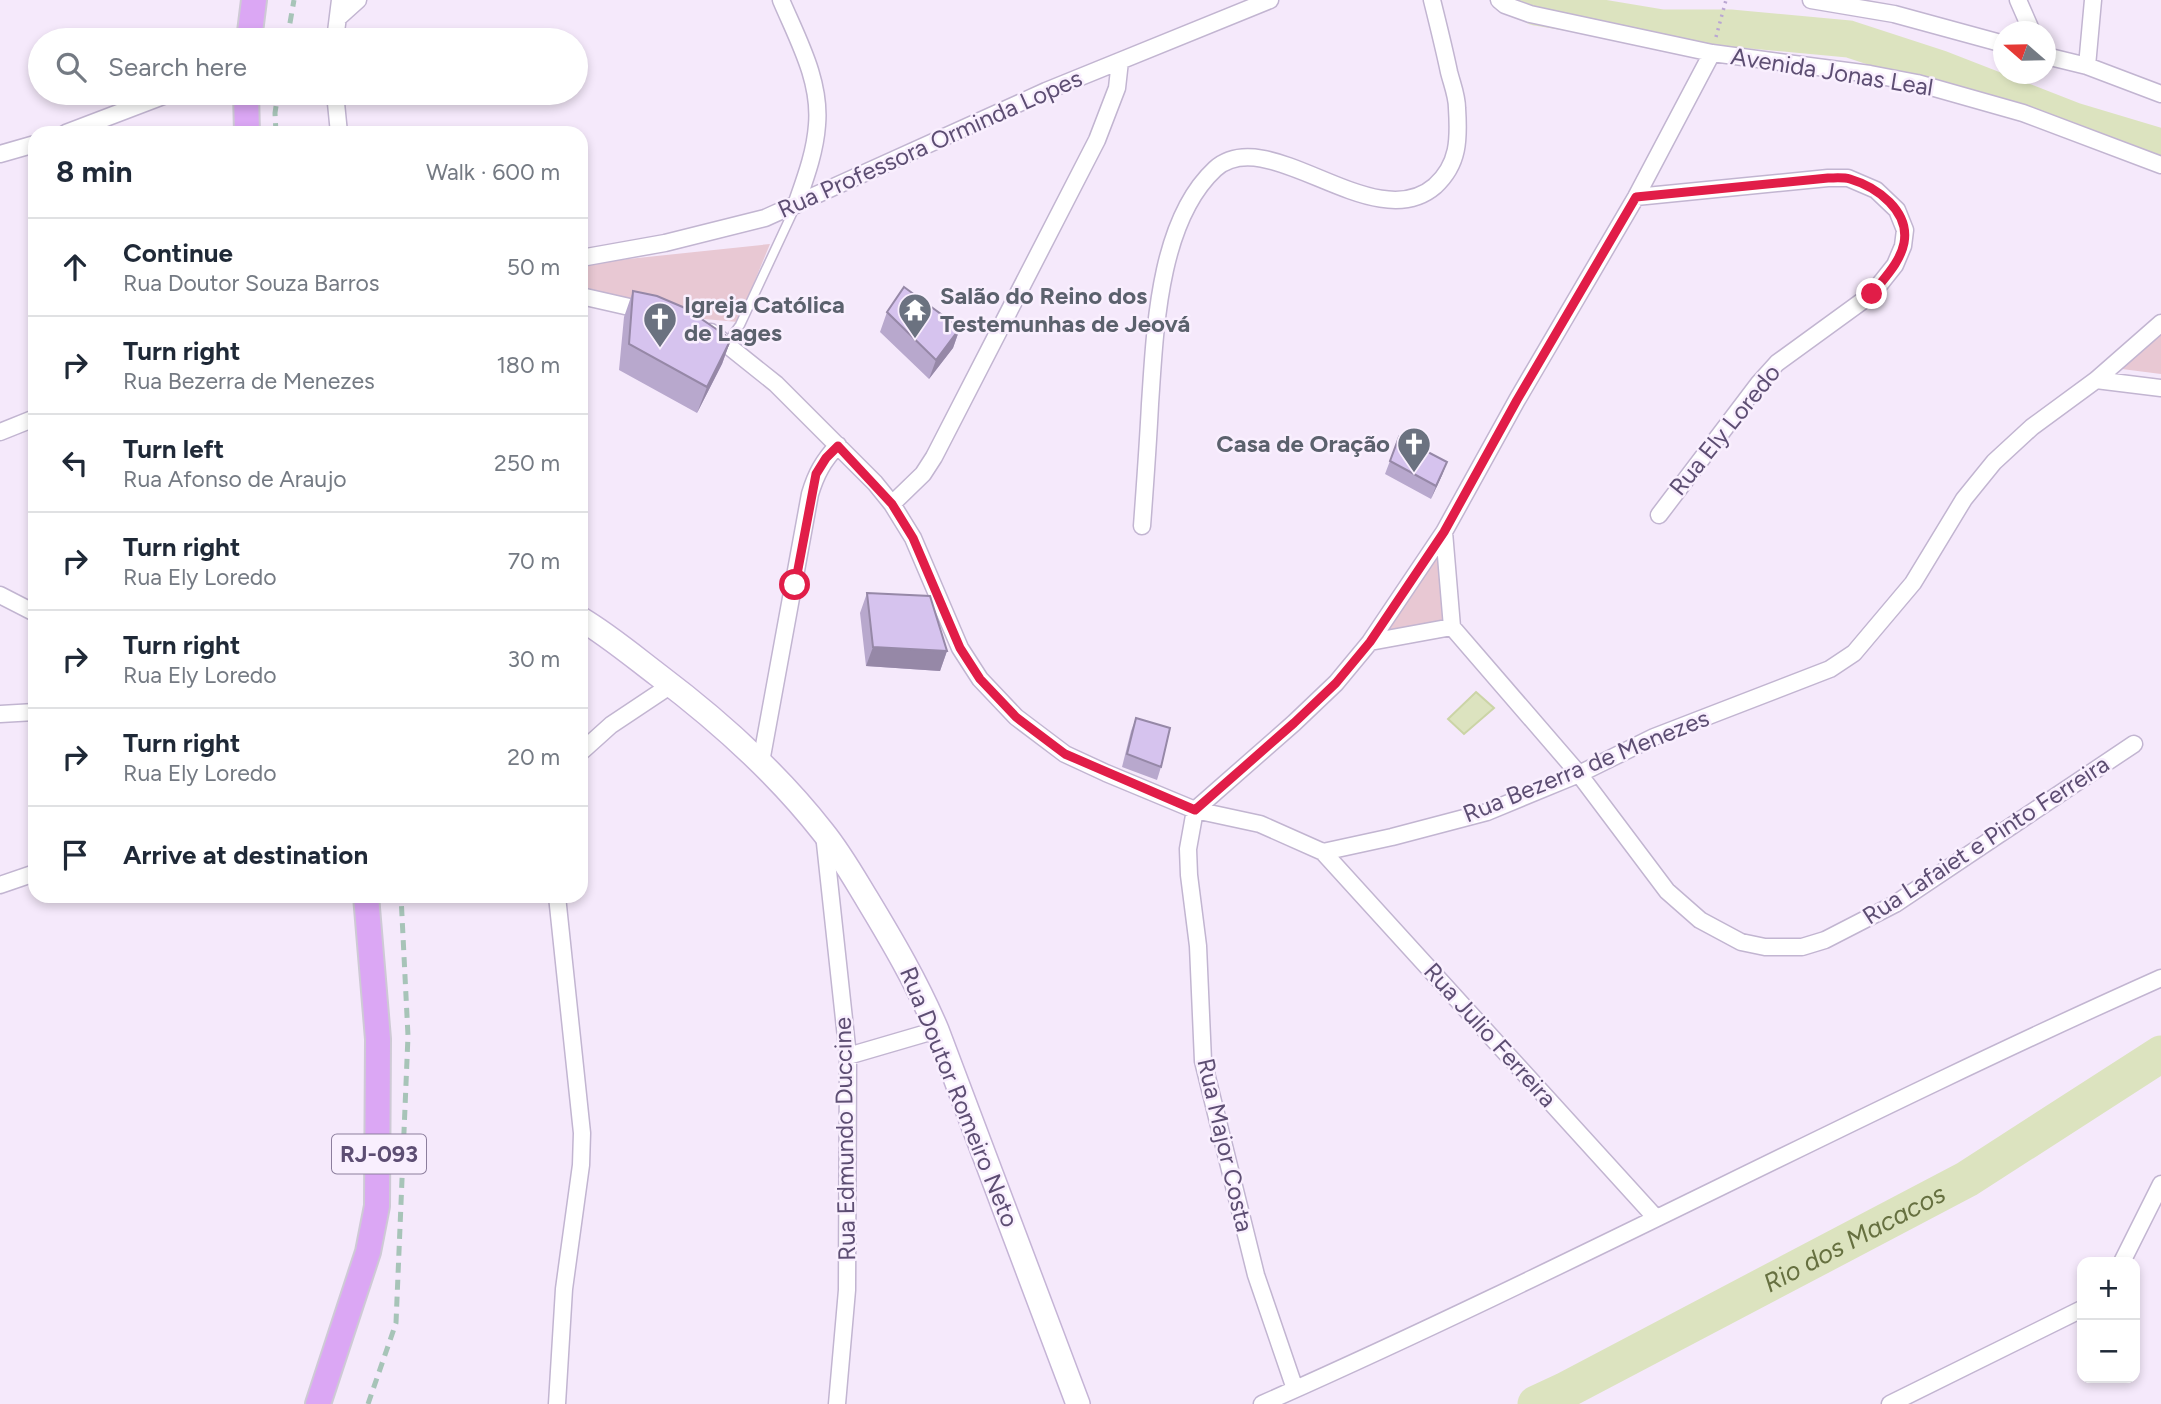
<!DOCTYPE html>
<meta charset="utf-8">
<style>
body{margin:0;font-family:Figtree,sans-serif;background:#f6f6f7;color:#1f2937}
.controls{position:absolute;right:21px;bottom:21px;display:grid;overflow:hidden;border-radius:14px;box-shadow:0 4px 10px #0003}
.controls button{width:63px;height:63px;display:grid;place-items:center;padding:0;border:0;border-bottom:2px solid #e0e1e3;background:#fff;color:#1f2937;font:35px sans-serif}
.compass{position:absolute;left:1993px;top:21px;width:63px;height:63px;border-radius:50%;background:#fff;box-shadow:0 4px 10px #0003;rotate:290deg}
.stop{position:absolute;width:21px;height:21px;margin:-16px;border:5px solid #e11d48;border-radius:50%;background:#fff}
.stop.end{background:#e11d48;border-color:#fff;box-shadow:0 2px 7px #0008}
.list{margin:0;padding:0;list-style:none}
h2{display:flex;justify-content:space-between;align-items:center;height:91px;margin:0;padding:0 28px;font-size:30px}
h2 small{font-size:23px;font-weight:400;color:#747a83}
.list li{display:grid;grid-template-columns:46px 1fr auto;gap:21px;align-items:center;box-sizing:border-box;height:98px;padding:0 28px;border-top:2px solid #e0e1e3}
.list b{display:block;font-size:26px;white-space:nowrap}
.list p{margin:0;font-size:23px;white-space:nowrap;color:#747a83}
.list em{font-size:23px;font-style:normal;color:#747a83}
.icon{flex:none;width:38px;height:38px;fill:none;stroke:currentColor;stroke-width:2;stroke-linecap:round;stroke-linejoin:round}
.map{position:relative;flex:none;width:2161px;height:1404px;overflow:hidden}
.search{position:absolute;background:#fff;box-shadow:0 4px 10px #0003;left:28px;top:28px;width:560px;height:77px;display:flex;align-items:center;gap:18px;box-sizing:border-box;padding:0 24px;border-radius:38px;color:#747a83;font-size:26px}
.panel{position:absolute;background:#fff;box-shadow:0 4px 10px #0003;left:28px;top:126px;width:560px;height:777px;border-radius:21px}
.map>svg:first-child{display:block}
.green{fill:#e8c8d3}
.water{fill:#dce3bf;stroke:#cbd4a6;stroke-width:2}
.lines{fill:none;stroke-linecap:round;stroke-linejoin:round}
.river{stroke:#dce3bf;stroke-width:37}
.lane-casing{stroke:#c2b5d1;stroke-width:11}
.street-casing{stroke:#c2b5d1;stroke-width:19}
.secondary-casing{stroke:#c5b4d6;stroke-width:26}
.primary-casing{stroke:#cecad5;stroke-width:28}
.path{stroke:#baa6d3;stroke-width:3.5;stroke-dasharray:2 5;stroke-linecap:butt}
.lane{stroke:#fff;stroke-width:8}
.street{stroke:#fff;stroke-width:16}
.secondary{stroke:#fff;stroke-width:23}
.primary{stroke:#dba7f4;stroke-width:24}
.rail{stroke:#a7c4b8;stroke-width:5;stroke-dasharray:10 7;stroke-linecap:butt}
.wall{fill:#b8a8cd}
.shaded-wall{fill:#9688a7}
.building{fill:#d6c3ee;stroke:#9688a7;stroke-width:2}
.route{stroke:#e11d48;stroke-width:9}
.labels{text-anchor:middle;stroke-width:5;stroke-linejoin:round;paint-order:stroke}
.shield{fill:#f9effe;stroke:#8c7e9d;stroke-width:2}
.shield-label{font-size:23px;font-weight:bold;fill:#5d4e73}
.street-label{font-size:24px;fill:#5d4e73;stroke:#f9effe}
.worship-label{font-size:24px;font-weight:bold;fill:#5b616d;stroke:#f9effe;text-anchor:start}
.water-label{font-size:26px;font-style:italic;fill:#667040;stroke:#f9effe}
</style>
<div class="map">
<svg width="2161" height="1404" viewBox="0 0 2161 1404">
<rect width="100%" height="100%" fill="#f5e9fb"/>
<path class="green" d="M 770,244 L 738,322 L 624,312 L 581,291 L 581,264 Z
M 2161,329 L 2161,374 L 2114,368 Z
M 1440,541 L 1448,619 L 1414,631 L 1386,636 L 1397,608 Z"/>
<path class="water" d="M 1476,692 L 1494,708 L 1464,734 L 1448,719 Z"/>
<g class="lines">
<g class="river">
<path d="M 1525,0 L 1536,7 L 1662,28 L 1730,28 L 1849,39 L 1938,68 L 2074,121 L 2161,147"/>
<path id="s1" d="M 1536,1404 L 1564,1391 L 1967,1179 L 2161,1054"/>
</g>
<g class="lane-casing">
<path id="lane" d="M 727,343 L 740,325 L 796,205"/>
</g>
<g class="street-casing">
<path id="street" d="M 781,0 C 798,40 821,81 817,125 C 815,153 805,179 796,205
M 1499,0 L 1505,5 L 1530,14 L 1712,53 L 1870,74 L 1917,83 L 2023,113 L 2161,165
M 1811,0 L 1894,14 L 2004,44
M 2018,0 L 2032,32
M 338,18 L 358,0
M 335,40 L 340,0
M 2046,56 L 2087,66 L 2161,94
M 2087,66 L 2093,0
M 335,93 L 339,133
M 66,133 L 171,93
M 0,154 L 35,144
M 1636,197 L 1828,178 L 1848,178 L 1876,190 L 1897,210 L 1905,230 L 1903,246 L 1895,265 L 1872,294 L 1777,363 L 1759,383 L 1659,515
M 581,258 L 665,243 L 765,218 L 1046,91 L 1270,0
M 581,296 L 647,311
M 711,332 L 776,384 L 875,483 L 892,504 L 913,538 L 960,648 L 980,679 L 1016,717 L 1065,754 L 1106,773 L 1195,810 L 1260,824 L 1323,852 L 1392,837 L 1487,812 L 1579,774 L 1654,737 L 1830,669 L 1854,653 L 1913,583 L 1964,499 L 1994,462 L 2032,427 L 2096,380 L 2161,323
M 2096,380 L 2161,388
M 0,432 L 35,418
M 892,504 L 923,474 L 934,457 L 1097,140 L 1117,88 L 1120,61
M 1142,526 C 1145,485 1148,445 1150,404 C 1155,332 1158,222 1215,169 C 1268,121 1374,239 1435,186 C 1459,164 1459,139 1457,108 C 1457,96 1452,84 1449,72 C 1444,48 1438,24 1432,0
M 1444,532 L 1452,627 L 1579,774 L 1667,891 L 1700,920 L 1741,942 L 1765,947 L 1802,947 L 1825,940 L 1895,904 L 2134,744
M 0,595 L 35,613
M 1370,642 L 1452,627
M 0,714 L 35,712
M 581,752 L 611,725 L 671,685
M 761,762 L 810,494 C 816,474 823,461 838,445
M 824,834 L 848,1056 L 847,1290 L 837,1404
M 1323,852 L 1656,1218
M 0,885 L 35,873
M 848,1056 L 937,1030
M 2122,1262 L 2161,1184
M 1295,1389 L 1256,1275 L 1203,1061 L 1198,946 L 1189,875 L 1188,849 L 1195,810 L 1294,723 L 1336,683 L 1370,642 L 1444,532 L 1517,400 L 1636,197 L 1712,53
M 557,1404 L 564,1289 L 581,1165 L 582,1133 L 557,896
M 1262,1404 C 1565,1270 1858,1113 2161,978
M 1890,1404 L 2082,1309"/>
</g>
<g class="secondary-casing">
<path id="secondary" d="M 581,619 C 608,635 633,656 658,675 C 719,721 776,772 823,832 C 840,853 853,876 867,899 C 893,942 917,983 937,1030 L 1078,1404"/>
</g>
<g class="primary-casing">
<path id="primary" d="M 249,40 L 254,0
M 246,93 L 247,133
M 318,1404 L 368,1252 L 377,1206 L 378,1039 L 366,896"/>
</g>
<path class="path" d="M 1716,37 L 1726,0"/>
<use href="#lane" class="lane"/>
<use href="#street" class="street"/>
<use href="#secondary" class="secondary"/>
<use href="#primary" class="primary"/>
<path class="rail" d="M 287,40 L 294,0
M 276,133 L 275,113 L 278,93
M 368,1404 L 396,1323 L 408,1036 L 401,896"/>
</g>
<path class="wall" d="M 633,291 L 731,339 L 722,364 L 697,413 L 619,370 L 624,317 Z
M 887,312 L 960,328 L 953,348 L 929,379 L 880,332 Z
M 1399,437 L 1447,462 L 1442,475 L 1431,499 L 1385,474 Z
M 867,593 L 947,651 L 940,671 L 866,666 L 860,613 Z
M 1136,718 L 1161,767 L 1157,780 L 1122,767 L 1131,731 Z"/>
<path class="shaded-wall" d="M 960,328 L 953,348 L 929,379 L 936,360 Z
M 731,339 L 722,364 L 697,413 L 707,387 Z
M 1447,462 L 1442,475 L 1431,499 L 1436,486 Z
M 873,647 L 947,651 L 940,671 L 866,666 Z"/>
<path class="building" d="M 904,287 L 960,328 L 936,360 L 887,312 Z
M 633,291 L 657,296 L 685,308 L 731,339 L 707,387 L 629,344 Z
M 1399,437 L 1447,462 L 1436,486 L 1390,461 Z
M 867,593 L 930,596 L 947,651 L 873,647 Z
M 1136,718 L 1170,728 L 1161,767 L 1127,754 Z"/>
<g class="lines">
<path class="route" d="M 795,585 L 816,474 L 826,458 L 838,446 L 892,504 L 913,538 L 960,648 L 980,679 L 1016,717 L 1065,754 L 1195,810 L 1294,723 L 1336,683 L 1370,642 L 1444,532 L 1517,400 L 1636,197 L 1828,178 C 1835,178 1843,177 1850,179 C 1877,187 1910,211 1904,243 C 1900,263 1884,278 1872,294"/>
</g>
<defs>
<g id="temple-pin" transform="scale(1.75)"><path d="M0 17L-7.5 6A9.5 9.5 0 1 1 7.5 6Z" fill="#6b7280" stroke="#f9effe"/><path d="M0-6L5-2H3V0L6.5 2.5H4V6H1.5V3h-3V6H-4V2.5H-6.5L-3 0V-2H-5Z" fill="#fff"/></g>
<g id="church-pin" transform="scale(1.75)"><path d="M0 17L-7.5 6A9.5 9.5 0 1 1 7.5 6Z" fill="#6b7280" stroke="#f9effe"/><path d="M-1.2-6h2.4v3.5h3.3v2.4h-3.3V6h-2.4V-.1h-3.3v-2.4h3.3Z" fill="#fff"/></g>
</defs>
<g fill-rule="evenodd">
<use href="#temple-pin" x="915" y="310"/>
<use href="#church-pin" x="660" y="319"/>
<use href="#church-pin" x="1414" y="444"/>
</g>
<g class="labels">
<rect class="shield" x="332" y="1134.5" width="94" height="39" rx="5"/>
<g class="shield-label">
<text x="379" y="1162">RJ-093</text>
</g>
<g class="street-label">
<text transform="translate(1832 72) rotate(9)" y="8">Avenida Jonas Leal</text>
<text transform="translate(930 144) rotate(-24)" y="8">Rua Professora Orminda Lopes</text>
<text transform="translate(1725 430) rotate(-51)" y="8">Rua Ely Loredo</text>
<text transform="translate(1586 766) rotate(-22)" y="8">Rua Bezerra de Menezes</text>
<text transform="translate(1986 840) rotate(-33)" y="8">Rua Lafaiet e Pinto Ferreira</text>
<text transform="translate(1490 1035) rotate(48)" y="8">Rua Julio Ferreira</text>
<text transform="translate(959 1097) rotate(68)" y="8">Rua Doutor Romeiro Neto</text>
<text transform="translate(845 1139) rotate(-91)" y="8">Rua Edmundo Duccine</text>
<text transform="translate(1225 1145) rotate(77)" y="8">Rua Major Costa</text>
</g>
<g class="worship-label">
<text x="940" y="304">Salão do Reino dos<tspan x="940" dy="28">Testemunhas de Jeová</tspan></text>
<text x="684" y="313">Igreja Católica<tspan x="684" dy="28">de Lages</tspan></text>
<text x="1390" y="452" text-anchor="end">Casa de Oração</text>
</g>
<g class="water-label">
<text dy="9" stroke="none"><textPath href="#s1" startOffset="359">Rio dos Macacos</textPath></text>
</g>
</g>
</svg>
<div class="controls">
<button>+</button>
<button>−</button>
</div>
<svg class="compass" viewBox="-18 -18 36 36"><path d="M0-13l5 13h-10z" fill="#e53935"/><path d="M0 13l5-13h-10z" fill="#747a83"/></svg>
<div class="stop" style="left:795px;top:585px"></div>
<div class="stop end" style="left:1872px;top:294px"></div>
<div class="search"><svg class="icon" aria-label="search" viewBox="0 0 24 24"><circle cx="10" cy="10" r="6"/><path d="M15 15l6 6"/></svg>Search here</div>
<section class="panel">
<h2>8 min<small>Walk · 600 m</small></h2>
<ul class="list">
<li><svg class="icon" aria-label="ahead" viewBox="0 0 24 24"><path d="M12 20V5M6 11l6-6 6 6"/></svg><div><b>Continue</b><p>Rua Doutor Souza Barros</p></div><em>50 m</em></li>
<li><svg class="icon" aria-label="right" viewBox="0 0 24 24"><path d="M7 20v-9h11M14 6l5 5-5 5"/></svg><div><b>Turn right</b><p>Rua Bezerra de Menezes</p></div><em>180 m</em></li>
<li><svg class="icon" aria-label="left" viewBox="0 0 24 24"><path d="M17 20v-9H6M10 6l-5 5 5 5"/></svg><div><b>Turn left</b><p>Rua Afonso de Araujo</p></div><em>250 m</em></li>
<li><svg class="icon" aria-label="right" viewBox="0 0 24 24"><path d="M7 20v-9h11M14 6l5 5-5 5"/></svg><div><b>Turn right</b><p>Rua Ely Loredo</p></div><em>70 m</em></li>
<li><svg class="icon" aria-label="right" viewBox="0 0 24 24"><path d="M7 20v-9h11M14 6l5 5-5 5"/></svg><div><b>Turn right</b><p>Rua Ely Loredo</p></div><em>30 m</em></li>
<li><svg class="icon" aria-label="right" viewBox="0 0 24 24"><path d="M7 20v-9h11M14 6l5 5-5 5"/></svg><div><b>Turn right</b><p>Rua Ely Loredo</p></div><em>20 m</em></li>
<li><svg class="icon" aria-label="arrive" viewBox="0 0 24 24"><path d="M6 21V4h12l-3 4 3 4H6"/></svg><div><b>Arrive at destination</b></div></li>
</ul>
</section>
</div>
